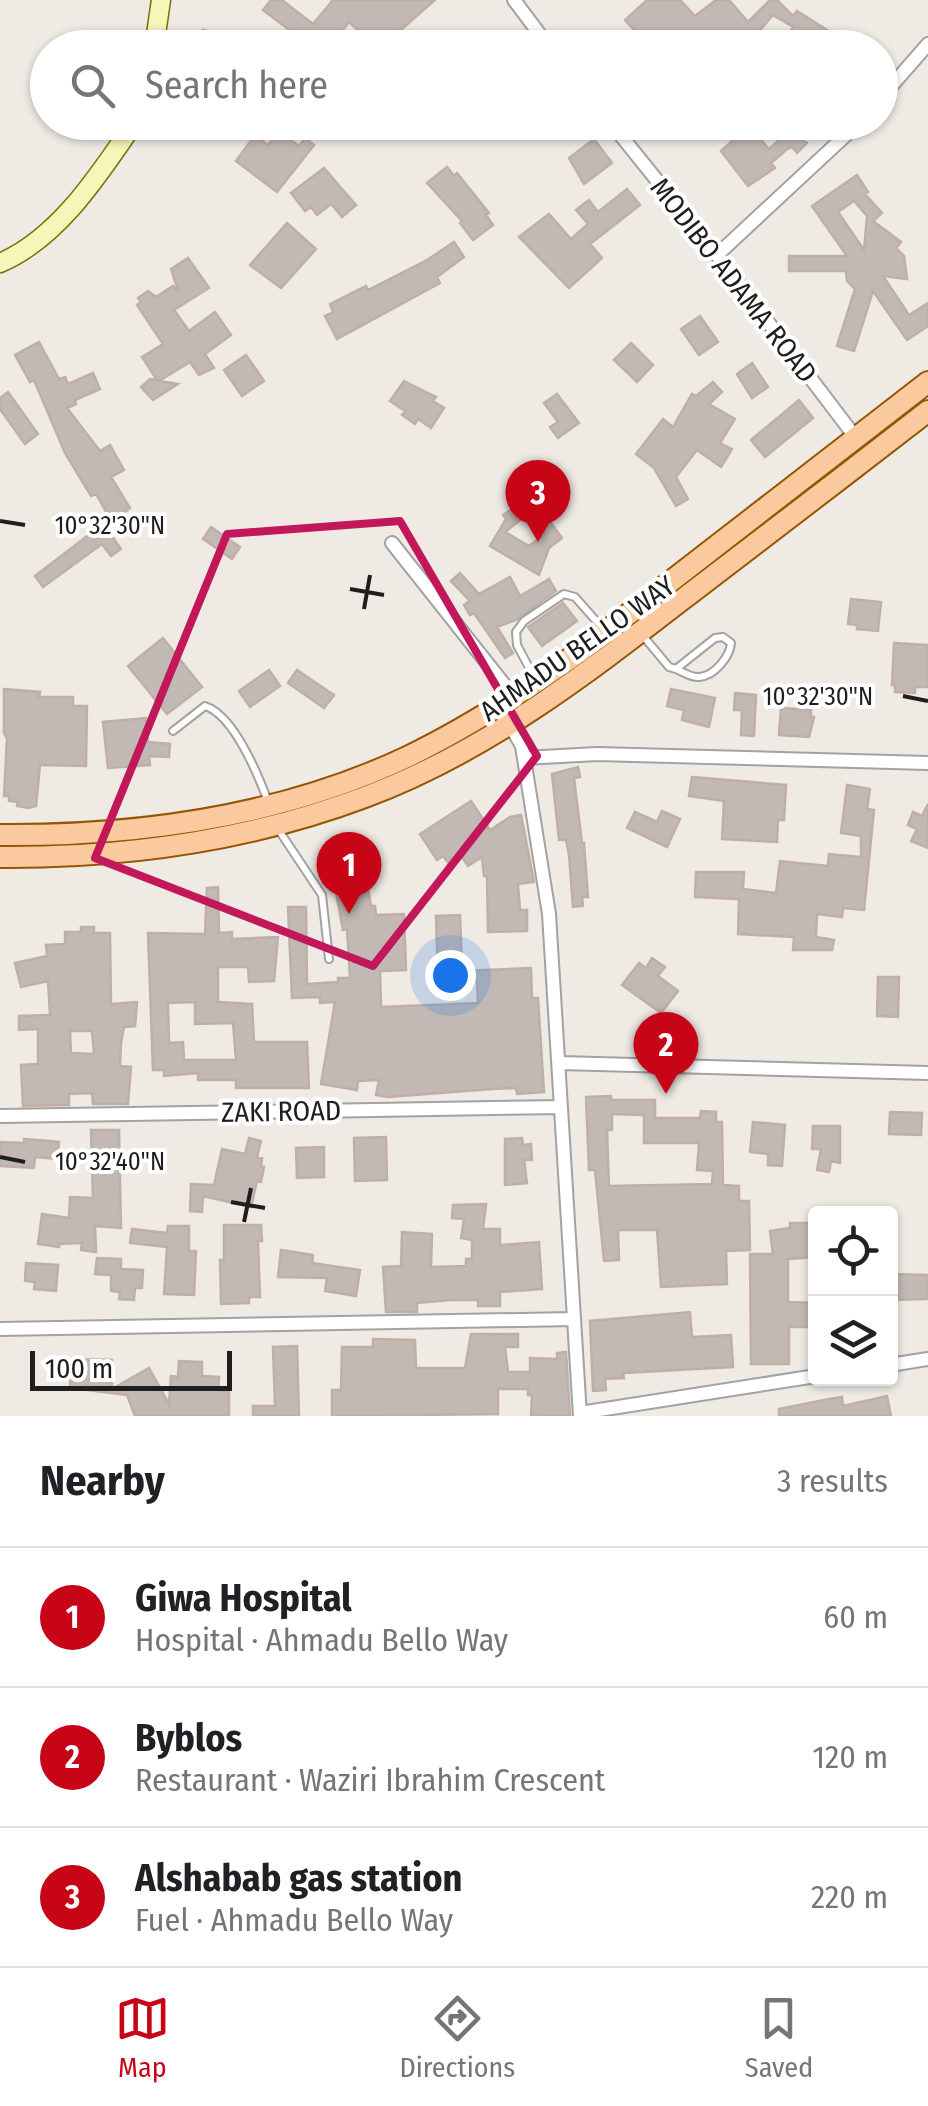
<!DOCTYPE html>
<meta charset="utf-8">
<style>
body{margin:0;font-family:"Fira Sans Condensed",sans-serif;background:#f2f2f2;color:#202124}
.controls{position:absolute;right:30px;bottom:30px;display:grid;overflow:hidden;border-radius:10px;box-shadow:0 2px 8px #0004}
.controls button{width:90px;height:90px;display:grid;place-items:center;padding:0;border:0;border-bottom:2px solid #e0e0e0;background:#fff;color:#202124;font:50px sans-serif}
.scale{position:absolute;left:30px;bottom:25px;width:202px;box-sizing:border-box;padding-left:10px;border:5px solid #1e1e1e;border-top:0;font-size:28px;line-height:35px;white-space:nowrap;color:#1e1e1e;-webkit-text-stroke:8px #fff;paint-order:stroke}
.you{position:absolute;left:450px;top:975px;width:35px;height:35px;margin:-25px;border:8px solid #fff;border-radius:50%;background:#1a73e8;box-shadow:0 0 0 15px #1a73e833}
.badge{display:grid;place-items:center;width:65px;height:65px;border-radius:50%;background:#c80417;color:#fff;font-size:32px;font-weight:700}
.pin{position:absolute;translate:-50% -82px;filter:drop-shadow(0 2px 5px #0008)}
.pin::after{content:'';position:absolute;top:52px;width:35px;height:30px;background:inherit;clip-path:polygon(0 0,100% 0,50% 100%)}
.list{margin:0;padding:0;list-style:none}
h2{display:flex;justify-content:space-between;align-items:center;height:130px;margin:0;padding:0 40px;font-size:42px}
h2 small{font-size:32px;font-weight:400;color:#757577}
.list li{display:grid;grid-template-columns:65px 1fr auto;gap:30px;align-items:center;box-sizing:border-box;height:140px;padding:0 40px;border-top:2px solid #e0e0e0}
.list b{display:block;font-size:38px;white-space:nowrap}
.list p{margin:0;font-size:32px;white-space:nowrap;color:#757577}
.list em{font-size:32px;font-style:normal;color:#757577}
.icon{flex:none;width:55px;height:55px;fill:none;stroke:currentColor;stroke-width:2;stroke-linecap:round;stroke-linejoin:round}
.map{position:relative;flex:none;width:928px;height:1416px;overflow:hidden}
.search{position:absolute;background:#fff;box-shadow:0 2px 8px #0004;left:30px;right:30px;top:30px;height:110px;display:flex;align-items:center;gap:25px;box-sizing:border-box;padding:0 35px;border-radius:55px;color:#757577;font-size:38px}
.sheet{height:550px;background:#fff}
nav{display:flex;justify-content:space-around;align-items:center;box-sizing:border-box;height:140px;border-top:2px solid #e0e0e0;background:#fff;font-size:28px;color:#757577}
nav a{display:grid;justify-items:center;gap:5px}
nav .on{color:#c80417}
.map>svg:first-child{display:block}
.building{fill:#c3b9b4;stroke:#c0afa7;stroke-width:2.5;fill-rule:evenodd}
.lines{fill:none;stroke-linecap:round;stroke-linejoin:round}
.lane-casing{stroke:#a2a2a2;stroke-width:10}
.street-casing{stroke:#a2a2a2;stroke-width:16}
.secondary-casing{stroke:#727307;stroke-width:21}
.primary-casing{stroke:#955603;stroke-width:24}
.lane{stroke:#fff;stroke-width:6}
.street{stroke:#fff;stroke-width:12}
.secondary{stroke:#f8f5b9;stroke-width:18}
.primary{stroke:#fac99e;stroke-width:20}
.marked{fill:none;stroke:#c2185b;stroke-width:8;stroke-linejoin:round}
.ticks{fill:none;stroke:#1e1e1e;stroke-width:4}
.labels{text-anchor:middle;stroke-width:8;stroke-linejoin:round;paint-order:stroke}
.street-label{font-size:28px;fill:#1e1e1e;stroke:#fff}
.ticks-label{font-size:25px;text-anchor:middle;fill:#1e1e1e;stroke:#fff;stroke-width:8;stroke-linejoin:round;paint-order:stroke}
</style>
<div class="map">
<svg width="928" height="1416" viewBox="0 0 928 1416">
<rect width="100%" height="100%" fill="#efeae4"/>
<path class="building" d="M 271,0 L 282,0 L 313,24 L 333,0 L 435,0 L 380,48 L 360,48 L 368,39 L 349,22 L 329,48 L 313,48 L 263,10 Z
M 647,0 L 680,0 L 695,16 L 716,0 L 729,0 L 748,22 L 770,0 L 777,0 L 793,16 L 797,11 L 832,33 L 822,48 L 780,48 L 793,27 L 773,15 L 750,42 L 756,48 L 718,48 L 705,32 L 690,45 L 679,32 L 660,48 L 648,35 L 643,40 L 625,20 Z
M 203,30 L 239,37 L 237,48 L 200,48 Z
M 809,122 L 832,122 L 804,140 L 807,143 L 797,153 L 792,147 L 786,150 L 771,163 L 775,168 L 748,186 L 721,151 L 749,126 L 769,149 L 792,128 L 797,133 Z
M 279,131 L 299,146 L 305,138 L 314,145 L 277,192 L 236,161 L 255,135 L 268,145 Z
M 594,139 L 612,163 L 584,184 L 569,158 Z
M 447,167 L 454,176 L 457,173 L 489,213 L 486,215 L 493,225 L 473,240 L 460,223 L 462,221 L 427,183 Z
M 324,168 L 356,205 L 342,217 L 331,204 L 317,215 L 311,207 L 305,211 L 291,193 Z
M 857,175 L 868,192 L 865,194 L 882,213 L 873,221 L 901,242 L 896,248 L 904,256 L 907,279 L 883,276 L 909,315 L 928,303 L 928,326 L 907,340 L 873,291 L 854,351 L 837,346 L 855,289 L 847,281 L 846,271 L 789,271 L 789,256 L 847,256 L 812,206 ZM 854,201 L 867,216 L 864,250 L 838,212 Z
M 627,189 L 640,205 L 590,244 L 602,258 L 569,288 L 519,237 L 549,214 L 571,239 L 588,224 L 576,210 L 589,200 L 598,212 Z
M 287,223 L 316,249 L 281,288 L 250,265 Z
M 454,242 L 464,257 L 437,277 L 440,283 L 337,339 L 325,316 L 333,312 L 330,304 L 366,286 L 368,290 L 427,260 Z
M 188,258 L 209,288 L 174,310 L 189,331 L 215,312 L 231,335 L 205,354 L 214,368 L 199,375 L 190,362 L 159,381 L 178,384 L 153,400 L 141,387 L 150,379 L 157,380 L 142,357 L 163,344 L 137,305 L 141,302 L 138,298 L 148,291 L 156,297 L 173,286 L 179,293 L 171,269 Z
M 700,316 L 718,342 L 699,355 L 681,329 Z
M 39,342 L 59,379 L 65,377 L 68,384 L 93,373 L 100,389 L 75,400 L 76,404 L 67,408 L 100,451 L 110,445 L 124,470 L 111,477 L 130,508 L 112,522 L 96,494 L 91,496 L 65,453 L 34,380 L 30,382 L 15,355 Z
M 631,343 L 653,365 L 637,382 L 614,360 Z
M 246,355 L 264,381 L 242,396 L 224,370 Z
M 752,363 L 768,387 L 752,398 L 737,374 Z
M 404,381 L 436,397 L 433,401 L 444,408 L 431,428 L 418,419 L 415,424 L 402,415 L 405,411 L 390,401 Z
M 713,382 L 722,392 L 709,404 L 735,419 L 720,443 L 732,449 L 721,467 L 697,450 L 676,477 L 688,499 L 676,506 L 654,468 L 636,454 L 663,419 L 673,427 L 692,394 L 696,396 Z
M 8,392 L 38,434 L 25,444 L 0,409 L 0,398 Z
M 557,394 L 579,423 L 558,438 L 550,427 L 558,422 L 544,403 Z
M 799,400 L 813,418 L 765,457 L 751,440 Z
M 515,507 L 523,518 L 505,532 L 529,546 L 545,534 L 531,515 L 540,508 L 562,538 L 549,548 L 539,575 L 490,546 L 506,519 L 503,515 Z
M 103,524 L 121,549 L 111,556 L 102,544 L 43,587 L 35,576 Z
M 211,527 L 240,547 L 232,559 L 203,539 Z
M 460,573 L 479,594 L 510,577 L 520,596 L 549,579 L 556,591 L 516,620 L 497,627 L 513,653 L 505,658 L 474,613 L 470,615 L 464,605 L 470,601 L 451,581 Z
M 851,599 L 881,602 L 878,631 L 857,629 L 857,625 L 848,624 Z
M 563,603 L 577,621 L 542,646 L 528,627 Z
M 163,638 L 202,687 L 167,714 L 128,666 Z
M 894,643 L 928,645 L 928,687 L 915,687 L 915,693 L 895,692 L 895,685 L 892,685 Z
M 269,670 L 280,686 L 250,707 L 239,691 Z
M 297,670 L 334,695 L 324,708 L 288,683 Z
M 4,689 L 40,692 L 39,697 L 73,697 L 73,706 L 87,706 L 86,766 L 40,765 L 36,806 L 29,808 L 17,806 L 18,802 L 9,801 L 9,796 L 4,796 L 7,738 L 4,733 Z
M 671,689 L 715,698 L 709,727 L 682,720 L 684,710 L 667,706 Z
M 735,693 L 756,695 L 754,736 L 741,735 L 742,710 L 734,710 Z
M 781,708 L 811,710 L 811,717 L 814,717 L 809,737 L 779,735 Z
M 146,718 L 148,742 L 170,744 L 169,757 L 149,756 L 150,765 L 108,768 L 103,722 Z
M 578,767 L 580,777 L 574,778 L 582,843 L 584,843 L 588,897 L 582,897 L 583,906 L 573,907 L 569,855 L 566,840 L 559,840 L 552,774 Z
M 692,777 L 786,785 L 784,820 L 778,820 L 777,842 L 722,839 L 724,801 L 689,796 Z
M 847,785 L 870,789 L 867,809 L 874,810 L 864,910 L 843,908 L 842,917 L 817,914 L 816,937 L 834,940 L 832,950 L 793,950 L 794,937 L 738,934 L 739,899 L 695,897 L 696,872 L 744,872 L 743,889 L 776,893 L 780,861 L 828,866 L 829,854 L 861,857 L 861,836 L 841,833 Z
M 471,801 L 490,830 L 510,817 L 521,815 L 534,882 L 518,884 L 520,910 L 527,910 L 527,931 L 488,932 L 487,876 L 484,876 L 482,857 L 468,866 L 460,854 L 449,864 L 443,856 L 437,860 L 420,834 Z
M 928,804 L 928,848 L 911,841 L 917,829 L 908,825 L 913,812 L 922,816 Z
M 662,811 L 680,819 L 667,847 L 627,828 L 635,812 L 657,822 Z
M 366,877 L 371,906 L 375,906 L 376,915 L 404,914 L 406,970 L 380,971 L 381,1007 L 478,1003 L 477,982 L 438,982 L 436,916 L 460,915 L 462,971 L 531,968 L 532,998 L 538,998 L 544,1092 L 517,1094 L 516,1088 L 492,1089 L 388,1097 L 376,1095 L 379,1080 L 358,1081 L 357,1090 L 321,1084 L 335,1002 L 320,1003 L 320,997 L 292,998 L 288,907 L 306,907 L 307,984 L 338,982 L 338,978 L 350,978 L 347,929 L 343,930 L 334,882 Z
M 218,887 L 219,933 L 232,932 L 232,939 L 278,937 L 274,981 L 249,982 L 248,967 L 218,967 L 218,1002 L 252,1004 L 254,1042 L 307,1042 L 309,1088 L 236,1088 L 236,1080 L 198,1080 L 198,1073 L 164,1076 L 164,1070 L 153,1070 L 148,933 L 205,934 L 207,888 ZM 195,1002 L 195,1024 L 233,1023 L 236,1060 L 184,1060 L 183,1042 L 169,1043 L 168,1003 Z
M 81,927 L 94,927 L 94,933 L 110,933 L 111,1004 L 137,1002 L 135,1026 L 124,1027 L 121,1043 L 120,1066 L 131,1067 L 128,1104 L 93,1104 L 92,1093 L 69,1094 L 69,1105 L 23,1106 L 21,1065 L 38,1064 L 38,1029 L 19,1030 L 19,1016 L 50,1015 L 48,981 L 21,987 L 15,963 L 47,956 L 46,945 L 65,944 L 65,932 L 81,932 ZM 70,1031 L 92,1031 L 94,1054 L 71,1053 Z
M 652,958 L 665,967 L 658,976 L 678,991 L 661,1013 L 622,985 L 639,963 L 646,968 Z
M 878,977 L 899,977 L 898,1017 L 877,1016 Z
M 611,1096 L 611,1100 L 655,1100 L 655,1118 L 700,1118 L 701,1111 L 716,1112 L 716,1122 L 722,1122 L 723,1185 L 739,1186 L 739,1201 L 749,1201 L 750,1250 L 726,1251 L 727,1284 L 661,1287 L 657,1230 L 618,1230 L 619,1260 L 604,1261 L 595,1170 L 589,1170 L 586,1097 ZM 612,1114 L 644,1115 L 644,1143 L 699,1143 L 697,1170 L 713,1171 L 712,1184 L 609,1186 L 607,1130 L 612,1130 Z
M 890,1112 L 922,1113 L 921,1135 L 889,1134 Z
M 753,1122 L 785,1125 L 782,1166 L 768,1165 L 768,1154 L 750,1152 Z
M 813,1126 L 840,1126 L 840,1163 L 831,1161 L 829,1172 L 817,1170 L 821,1149 L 812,1149 Z
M 91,1130 L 119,1130 L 121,1228 L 95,1226 L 96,1252 L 81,1250 L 82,1243 L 59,1244 L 59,1247 L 38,1244 L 42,1214 L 69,1218 L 70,1197 L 93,1198 Z
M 386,1137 L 387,1180 L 355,1181 L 354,1138 Z
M 249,1138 L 261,1141 L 257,1157 L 262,1158 L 261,1167 L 264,1167 L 261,1182 L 257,1181 L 251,1207 L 203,1196 L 202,1212 L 190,1211 L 191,1184 L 214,1185 L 222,1149 L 245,1154 Z
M 522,1138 L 523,1145 L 531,1144 L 532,1160 L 524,1160 L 527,1183 L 505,1185 L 505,1139 Z
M 24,1139 L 59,1142 L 57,1159 L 35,1157 L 34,1168 L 0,1166 L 0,1142 L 24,1143 Z
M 324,1147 L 324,1177 L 297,1178 L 296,1148 Z
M 486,1204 L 483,1229 L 500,1229 L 500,1245 L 539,1242 L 542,1289 L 500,1292 L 500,1306 L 478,1306 L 478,1300 L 451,1300 L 417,1303 L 417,1312 L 386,1312 L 383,1267 L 401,1266 L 402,1232 L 432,1234 L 431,1267 L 466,1266 L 466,1259 L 472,1259 L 472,1240 L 461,1238 L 464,1219 L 452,1218 L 453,1205 Z
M 790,1223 L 816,1223 L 816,1257 L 788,1259 L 788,1302 L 816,1303 L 816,1327 L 789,1327 L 789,1364 L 751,1364 L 750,1254 L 773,1254 L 770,1231 L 790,1228 Z
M 224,1225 L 261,1225 L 262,1241 L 258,1241 L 260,1297 L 249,1297 L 249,1303 L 221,1304 L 220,1260 L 224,1260 Z
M 168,1226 L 189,1226 L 189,1251 L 196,1251 L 194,1295 L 164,1294 L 167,1247 L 130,1243 L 132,1229 L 167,1233 Z
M 281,1250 L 313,1255 L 312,1263 L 360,1270 L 356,1296 L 325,1291 L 327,1278 L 278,1277 Z
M 97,1258 L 121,1259 L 121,1269 L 143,1270 L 142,1288 L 135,1288 L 134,1300 L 119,1299 L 120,1292 L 111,1291 L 111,1275 L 95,1274 Z
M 26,1263 L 58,1265 L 56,1291 L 34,1289 L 35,1282 L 25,1281 Z
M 890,1274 L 928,1275 L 928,1299 L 890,1300 Z
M 690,1312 L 692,1337 L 731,1335 L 733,1367 L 623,1373 L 624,1378 L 605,1379 L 606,1390 L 593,1391 L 590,1321 Z
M 471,1334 L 518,1334 L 518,1347 L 505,1347 L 508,1372 L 530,1372 L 530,1358 L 557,1359 L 557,1353 L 566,1352 L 570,1416 L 531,1415 L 532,1395 L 528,1395 L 528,1389 L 498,1389 L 498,1414 L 332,1416 L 332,1390 L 341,1390 L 342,1347 L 373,1347 L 373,1339 L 415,1340 L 416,1368 L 465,1368 Z
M 297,1346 L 299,1416 L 253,1416 L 253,1406 L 275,1406 L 273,1347 Z
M 70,1359 L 112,1360 L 112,1389 L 149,1368 L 169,1404 L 171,1376 L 178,1377 L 179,1361 L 202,1362 L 202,1376 L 219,1377 L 218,1390 L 229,1391 L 229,1416 L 135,1416 L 127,1395 L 70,1388 Z
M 887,1396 L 891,1416 L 779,1416 L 779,1409 L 829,1399 L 842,1397 L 843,1406 Z"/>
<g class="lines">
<g class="lane-casing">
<path id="lane" d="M 644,637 L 669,667 L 676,669 L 715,638 L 723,637 L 731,643 C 730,656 715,676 699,677 C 692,678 683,672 676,669
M 534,677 L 517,645 L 516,632 L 524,621 L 564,594 L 575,597 L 605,631
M 173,731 L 205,706 C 234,715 259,777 269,804
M 278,829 L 322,895 L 329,959"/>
</g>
<g class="street-casing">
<path id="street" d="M 514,0 L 550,48
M 880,99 L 928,44
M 610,122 L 717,255 L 856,438
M 717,255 L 860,122
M 392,543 L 514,697
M 510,725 L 522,746 L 549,914 L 580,1416
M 524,758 L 597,754 L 928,763
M 560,1063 L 928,1073
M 0,1116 L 561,1107
M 0,1329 L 573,1319
M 890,1365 L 928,1359
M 580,1413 L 816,1376"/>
</g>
<g class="secondary-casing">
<path id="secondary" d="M 154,48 L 161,0
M 0,263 C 59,238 100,173 135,122"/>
</g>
<g class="primary-casing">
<path id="primary" d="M 0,835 C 138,836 280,817 407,757 C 469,727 526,690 582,650 L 928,382
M 0,857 C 125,858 248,841 365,797 C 486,752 586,674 687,596 C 767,535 848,473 928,411"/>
</g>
<use href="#lane" class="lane"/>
<use href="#street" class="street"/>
<use href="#secondary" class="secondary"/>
<use href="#primary" class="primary"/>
</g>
<path class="marked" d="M 400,521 L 537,756 L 373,966 L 95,858 L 227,534 Z"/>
<path class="ticks" d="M 0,521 L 25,525M 350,589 L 384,595M 364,609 L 370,575M 903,696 L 928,701M 0,1157 L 25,1162M 231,1202 L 265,1208M 244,1222 L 251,1188"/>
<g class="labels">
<g class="street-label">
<text transform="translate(734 280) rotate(52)" y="10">MODIBO ADAMA ROAD</text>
<text transform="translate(577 648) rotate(-35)" y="10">AHMADU BELLO WAY</text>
<text transform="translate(281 1111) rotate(-1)" y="10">ZAKI ROAD</text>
</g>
</g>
<g class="ticks-label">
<text x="110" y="534">10°32'30"N</text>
<text x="818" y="705">10°32'30"N</text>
<text x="110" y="1170">10°32'40"N</text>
</g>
</svg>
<div class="controls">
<button><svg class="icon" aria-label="locate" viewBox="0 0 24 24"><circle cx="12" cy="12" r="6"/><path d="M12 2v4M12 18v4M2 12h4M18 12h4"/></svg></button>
<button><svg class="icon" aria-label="layers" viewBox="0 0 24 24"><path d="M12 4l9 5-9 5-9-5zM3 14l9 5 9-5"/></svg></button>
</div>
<div class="scale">100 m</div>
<div class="you"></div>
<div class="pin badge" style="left:349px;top:914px">1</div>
<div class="pin badge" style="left:666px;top:1094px">2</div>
<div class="pin badge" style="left:538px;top:542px">3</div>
<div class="search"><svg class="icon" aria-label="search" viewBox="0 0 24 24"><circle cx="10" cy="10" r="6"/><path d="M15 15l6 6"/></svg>Search here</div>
</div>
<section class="sheet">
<h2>Nearby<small>3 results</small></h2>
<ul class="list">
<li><span class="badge">1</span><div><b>Giwa Hospital</b><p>Hospital · Ahmadu Bello Way</p></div><em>60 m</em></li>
<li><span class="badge">2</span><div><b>Byblos</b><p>Restaurant · Waziri Ibrahim Crescent</p></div><em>120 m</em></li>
<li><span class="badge">3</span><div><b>Alshabab gas station</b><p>Fuel · Ahmadu Bello Way</p></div><em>220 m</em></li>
</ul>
</section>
<nav>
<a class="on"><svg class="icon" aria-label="map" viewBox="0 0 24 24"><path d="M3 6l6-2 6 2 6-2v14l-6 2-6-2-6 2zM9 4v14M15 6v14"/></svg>Map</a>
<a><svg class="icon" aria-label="directions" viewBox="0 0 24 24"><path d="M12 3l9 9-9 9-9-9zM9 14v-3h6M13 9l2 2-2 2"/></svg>Directions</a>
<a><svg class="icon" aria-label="saved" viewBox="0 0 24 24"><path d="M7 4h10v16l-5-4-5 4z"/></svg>Saved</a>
</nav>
